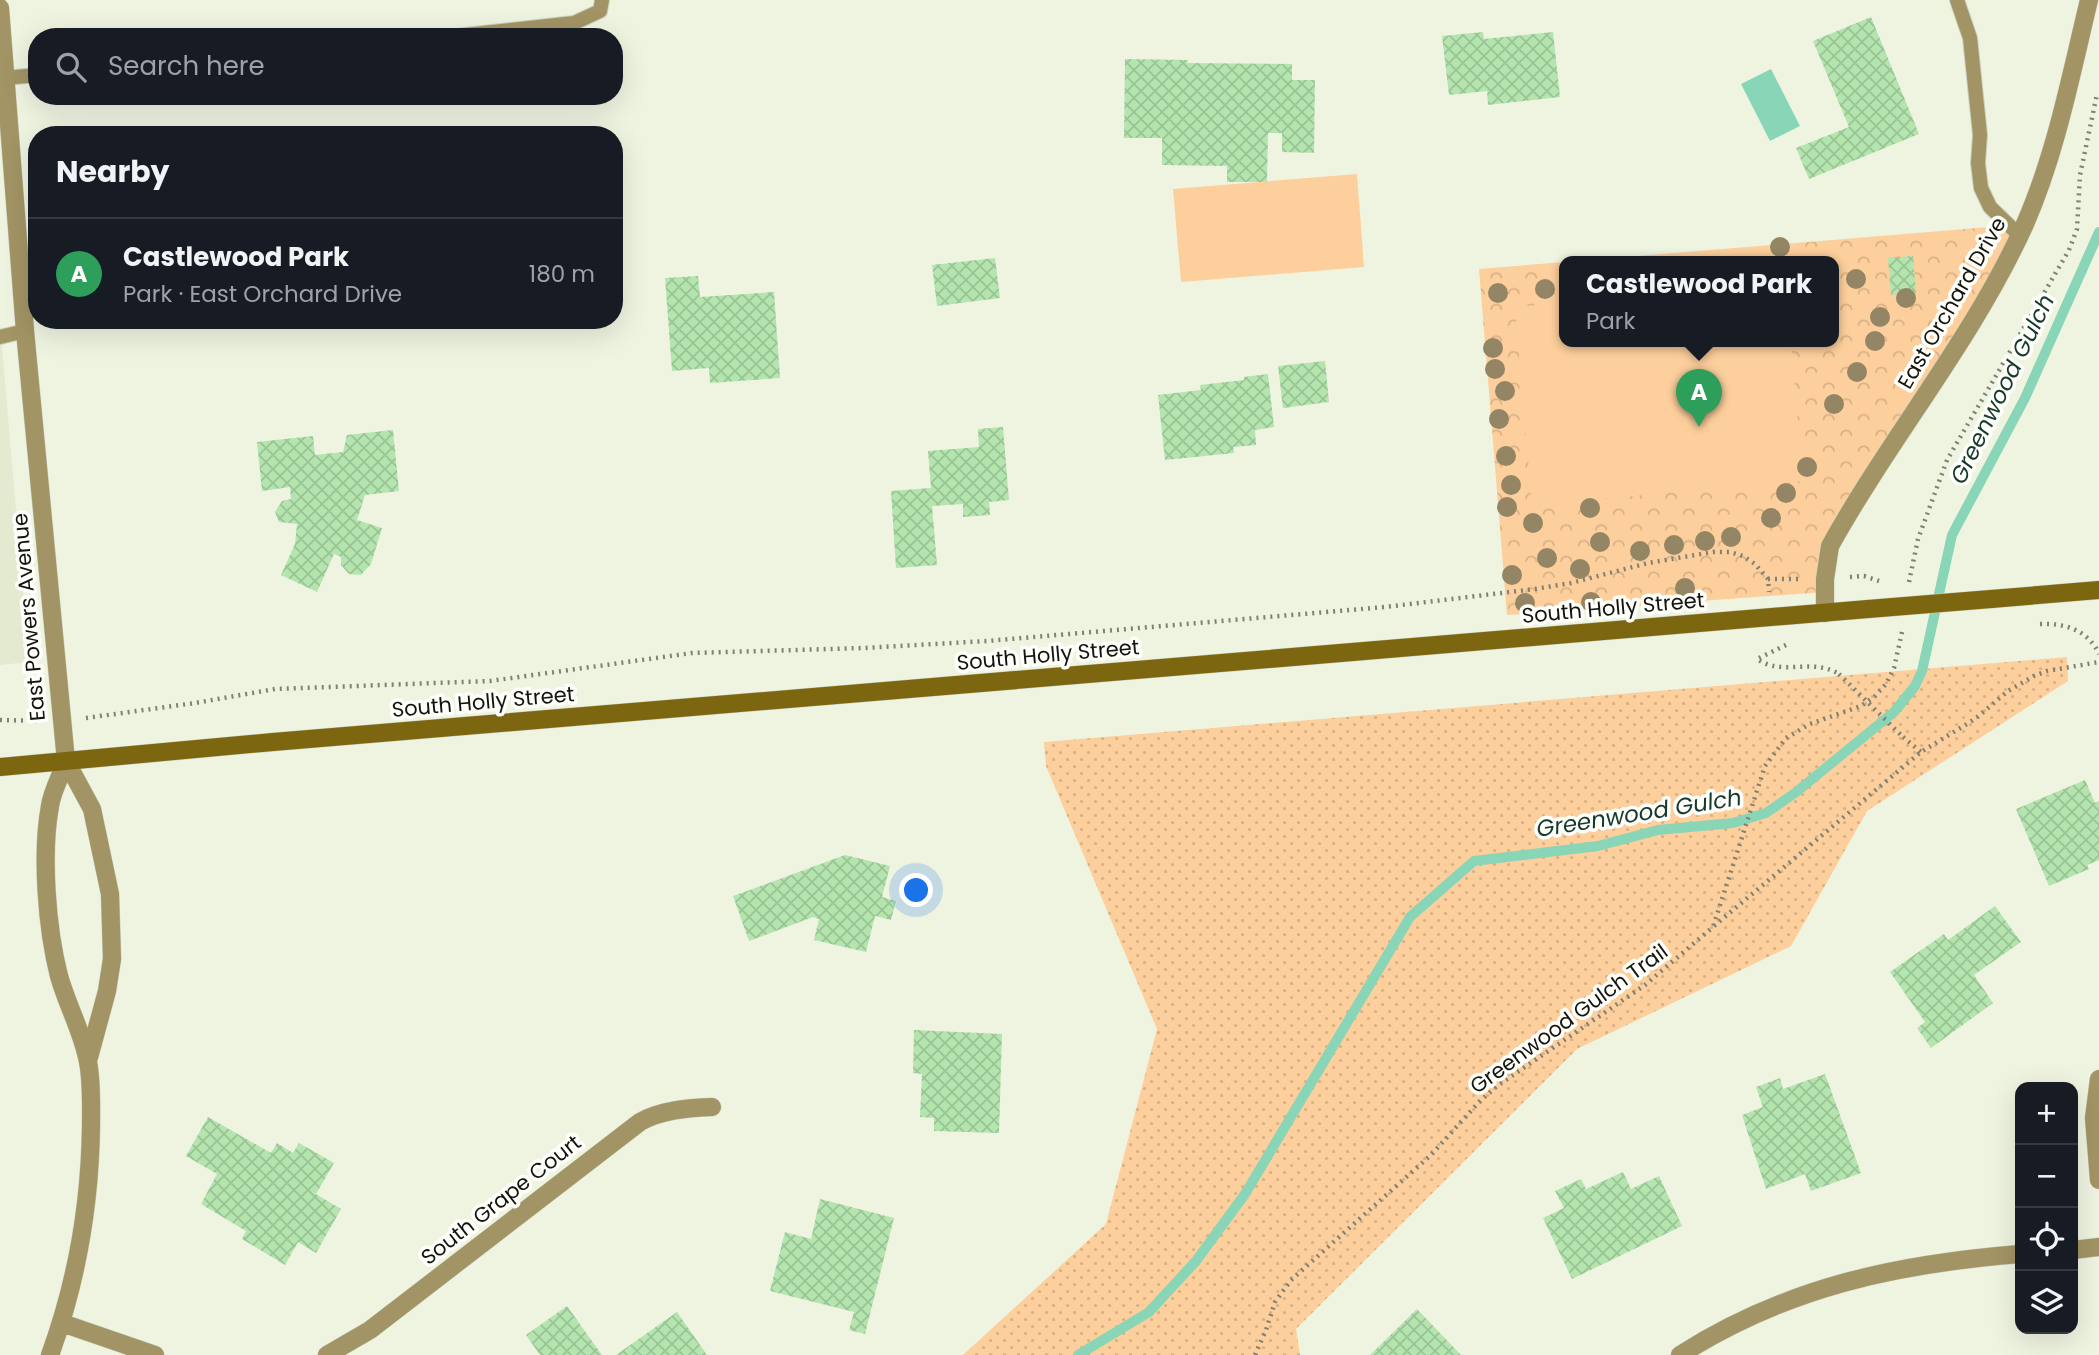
<!DOCTYPE html>
<meta charset="utf-8">
<style>
body{margin:0;font-family:Poppins,sans-serif;background:#242831;color:#f1f3f6}
.controls{position:absolute;right:21px;bottom:21px;display:grid;overflow:hidden;border-radius:14px;box-shadow:0 7px 28px #0002}
.controls button{width:63px;height:63px;display:grid;place-items:center;padding:0;border:0;border-bottom:2px solid #363941;background:#171b24;color:#f1f3f6;font:35px sans-serif}
.you{position:absolute;left:917px;top:891px;width:24px;height:24px;margin:-18px;border:5px solid #fff;border-radius:50%;background:#1a73e8;box-shadow:0 0 0 10px #1a73e833}
.badge{display:grid;place-items:center;width:46px;height:46px;border-radius:50%;background:#2d7aac;color:#fff;font-size:23px;font-weight:700}
.pin{position:absolute;translate:-50% -58px;filter:drop-shadow(0 2px 4px #0008)}
.pin::after{content:'';position:absolute;top:37px;width:24px;height:21px;background:inherit;clip-path:polygon(0 0,100% 0,50% 100%)}
.popup{position:absolute;left:1559px;top:256px;width:280px;height:91px;box-sizing:border-box;display:grid;place-content:center;border-radius:14px;background:#171b24;filter:drop-shadow(0 2px 5px #0005);font-size:23px;white-space:nowrap;color:#9ea1a6}
.popup b{font-size:26px;color:#f1f3f6}
.popup::after{content:'';position:absolute;left:50%;top:100%;margin-left:-14px;border:14px solid transparent;border-top-color:#171b24}
.list{margin:0;padding:0;list-style:none}
h2{display:flex;justify-content:space-between;align-items:center;height:91px;margin:0;padding:0 28px;font-size:30px}
h2 small{font-size:23px;font-weight:400;color:#9ea1a6}
.list li{display:grid;grid-template-columns:46px 1fr auto;gap:21px;align-items:center;box-sizing:border-box;height:112px;padding:0 28px;border-top:2px solid #363941}
.list b{display:block;font-size:26px;white-space:nowrap}
.list p{margin:0;font-size:23px;white-space:nowrap;color:#9ea1a6}
.list em{font-size:23px;font-style:normal;color:#9ea1a6}
.icon{flex:none;width:38px;height:38px;fill:none;stroke:currentColor;stroke-width:2;stroke-linecap:round;stroke-linejoin:round}
.map{position:relative;flex:none;width:2099px;height:1355px;overflow:hidden}
.search{position:absolute;background:#171b24;box-shadow:0 7px 28px #0002;left:28px;top:28px;width:595px;height:77px;display:flex;align-items:center;gap:18px;box-sizing:border-box;padding:0 24px;border-radius:28px;color:#9ea1a6;font-size:26px}
.panel{position:absolute;background:#171b24;box-shadow:0 7px 28px #0002;left:28px;top:126px;width:595px;height:203px;border-radius:28px}
.map>svg:first-child{display:block}
.built{fill:#e3ead0}
.grass{fill:url(#grass-dots)}
.forest{fill:url(#forest-crowns)}
.pitch{fill:#fdcf9c}
.water{fill:#88d5b7}
.lines{fill:none;stroke-linecap:round;stroke-linejoin:round}
.stream{stroke:#88d5b7;stroke-width:10}
.building{fill:url(#building-cross-hatch)}
.lane-casing{stroke:#ccd0bf;stroke-width:16}
.street-casing{stroke:#ccd0bf;stroke-width:19}
.secondary-casing{stroke:#ccd0bf;stroke-width:19}
.path{stroke:#7e8174;stroke-width:4.5;stroke-dasharray:2 5;stroke-linecap:butt}
.lane{stroke:#a29464;stroke-width:14}
.street{stroke:#a29464;stroke-width:18}
.secondary{stroke:#7c660f;stroke-width:18}
.secondary-bridge-casing{stroke:#ccd0bf;stroke-width:19;stroke-linecap:butt}
.path-bridge{stroke:#7e8174;stroke-width:4.5;stroke-dasharray:2 5;stroke-linecap:butt}
.secondary-bridge{stroke:#7c660f;stroke-width:18}
.tree{fill:#948565}
.labels{text-anchor:middle;stroke-width:7;stroke-linejoin:round;paint-order:stroke}
.street-label{font-size:21px;fill:#12140d;stroke:#fefffb}
.water-label{font-size:23px;font-style:italic;fill:#16392d;stroke:#fefffb}
</style>
<div class="map">
<svg width="2099" height="1355" viewBox="0 0 2099 1355">
<defs>
<pattern id="grass-dots" width="8" height="8" patternUnits="userSpaceOnUse" patternTransform="scale(1.75)"><rect width="8" height="8" fill="#fdcf9c"/><path d="M2 2h.1M6 6h.1" fill="none" stroke="#d8b185" stroke-width="1.8" stroke-linecap="round"/></pattern>
<pattern id="forest-crowns" width="20" height="18" patternUnits="userSpaceOnUse" patternTransform="scale(1.75)"><rect width="20" height="18" fill="#fdcf9c"/><path d="M2 6a3 3 0 1 1 6 0M12 15a3 3 0 1 1 6 0" fill="none" stroke="#d8b185"/></pattern>
<pattern id="building-cross-hatch" width="8" height="8" patternUnits="userSpaceOnUse" patternTransform="scale(1.75)"><rect width="8" height="8" fill="#b4e5af"/><path d="M0 0l8 8M0 8l8-8" fill="none" stroke="#9ac495"/></pattern>
</defs>
<rect width="100%" height="100%" fill="#eff4e1"/>
<path class="built" d="M 0,323 L 29,662 L 0,665 Z"/>
<path class="grass" d="M 2067,657 L 2068,681 L 1867,811 L 1791,946 L 1577,1049 L 1296,1329 L 1300,1355 L 963,1355 L 1106,1224 L 1157,1029 L 1046,766 L 1044,742 Z"/>
<path class="forest" d="M 2025,224 L 1842,525 L 1825,592 L 1507,615 L 1479,269 L 1564,262 L 1564,341 L 1834,341 L 1834,261 L 1577,261 Z"/>
<path class="pitch" d="M 1357,174 L 1364,267 L 1181,282 L 1173,189 Z
M 1564,303 L 1564,341 L 1791,341 L 1803,481 L 1532,505 L 1515,307 Z"/>
<path class="water" d="M 1771,69 L 1800,126 L 1770,141 L 1741,84 Z"/>
<g class="lines">
<path class="stream" d="M 1078,1355 L 1149,1312 L 1196,1261 L 1245,1194 L 1410,917 L 1474,861 L 1598,846 L 1658,830 L 1733,823 L 1766,813 L 1795,793 L 1894,712 L 1915,686 L 1922,671 L 1952,535 L 2025,398 L 2099,232"/>
</g>
<path class="building" d="M 1871,17 L 1919,134 L 1809,179 L 1796,148 L 1849,127 L 1813,41 Z
M 1483,32 L 1484,39 L 1553,32 L 1560,97 L 1488,105 L 1487,91 L 1449,95 L 1442,36 Z
M 1125,59 L 1188,60 L 1187,63 L 1292,64 L 1292,80 L 1315,80 L 1314,153 L 1282,152 L 1282,133 L 1268,133 L 1267,182 L 1227,182 L 1227,166 L 1162,165 L 1162,138 L 1124,138 Z
M 1913,256 L 1916,293 L 1891,295 L 1888,258 Z
M 995,258 L 1000,298 L 937,306 L 932,265 Z
M 698,276 L 700,297 L 774,292 L 780,378 L 710,383 L 709,368 L 672,371 L 665,278 Z
M 1325,361 L 1329,402 L 1283,408 L 1278,366 Z
M 1268,374 L 1274,427 L 1255,430 L 1256,445 L 1233,447 L 1234,453 L 1165,460 L 1158,395 L 1201,390 L 1200,385 L 1244,380 L 1244,377 Z
M 1003,427 L 1009,500 L 989,502 L 990,515 L 963,517 L 963,504 L 932,506 L 937,565 L 896,568 L 891,491 L 931,488 L 928,451 L 979,447 L 978,429 Z
M 393,430 L 399,491 L 365,495 L 357,520 L 382,528 L 371,564 L 361,575 L 349,574 L 341,565 L 341,557 L 334,554 L 317,592 L 281,575 L 295,544 L 297,524 L 279,522 L 275,512 L 282,501 L 291,499 L 290,487 L 262,491 L 257,442 L 313,436 L 315,455 L 343,452 L 347,435 Z
M 2085,780 L 2095,803 L 2099,801 L 2099,860 L 2087,865 L 2089,869 L 2049,886 L 2016,809 Z
M 845,855 L 890,866 L 882,897 L 896,901 L 891,920 L 875,916 L 866,952 L 814,940 L 819,919 L 813,917 L 749,941 L 733,896 Z
M 1995,906 L 2021,942 L 1974,975 L 1993,1003 L 1931,1048 L 1917,1028 L 1925,1022 L 1890,972 L 1944,934 L 1948,940 Z
M 914,1030 L 1002,1034 L 999,1133 L 934,1131 L 934,1118 L 920,1117 L 922,1074 L 913,1073 Z
M 1825,1074 L 1861,1173 L 1811,1191 L 1805,1174 L 1766,1189 L 1742,1115 L 1763,1107 L 1756,1087 L 1780,1078 L 1783,1089 Z
M 208,1117 L 271,1153 L 277,1143 L 293,1153 L 299,1143 L 334,1163 L 316,1194 L 341,1209 L 316,1253 L 298,1242 L 285,1265 L 242,1239 L 246,1231 L 201,1204 L 217,1174 L 186,1156 Z
M 1623,1172 L 1631,1189 L 1659,1176 L 1682,1226 L 1572,1279 L 1543,1218 L 1564,1208 L 1555,1191 L 1581,1179 L 1586,1189 Z
M 820,1199 L 894,1218 L 865,1334 L 849,1330 L 854,1312 L 770,1291 L 785,1232 L 811,1239 Z
M 567,1306 L 602,1355 L 540,1355 L 526,1335 Z
M 1417,1309 L 1461,1355 L 1370,1355 Z
M 677,1312 L 707,1355 L 616,1355 Z"/>
<g class="lines">
<g class="lane-casing">
<path id="lane" d="M 1957,0 L 1970,38 L 1980,135 L 1978,163 L 1981,188 L 1990,207 L 2019,235
M 447,37 L 574,23 L 600,11 L 602,0
M 5,78 L 37,75
M 0,337 L 25,331"/>
</g>
<g class="street-casing">
<path id="street" d="M 0,8 L 25,331 L 66,761 L 92,809 L 110,894 L 112,959 L 107,991 L 88,1061
M 1825,613 L 1825,579 L 1830,546 C 1891,436 1973,339 2025,224 C 2056,153 2071,75 2089,0
M 2099,1079 L 2094,1118 L 2099,1180
M 2073,1250 L 2099,1247
M 62,1323 L 155,1355
M 50,1355 C 77,1281 90,1205 91,1126 C 91,1105 92,1082 88,1062 C 83,1033 67,1005 59,976 C 47,929 41,855 50,806 C 52,791 61,776 66,761
M 327,1355 L 370,1330 L 640,1122 C 661,1110 688,1108 712,1107
M 1680,1355 C 1787,1287 1896,1264 2020,1254"/>
</g>
<g class="secondary-casing">
<path id="secondary" d="M 1991,599 L 2099,590
M 0,767 L 273,742 L 1868,609"/>
</g>
<path class="path" d="M 1850,577 L 1864,576 L 1879,581
M 1768,579 L 1799,579
M 1909,582 L 1918,539 L 1947,460 L 2069,250 L 2077,229 L 2080,175 L 2097,94
M 2040,624 C 2065,623 2088,630 2099,654
M 1786,645 L 1757,659 C 1783,677 1811,657 1839,674
M 86,718 L 195,703 L 275,689 L 490,681 L 692,653 L 864,648 L 987,641 L 1385,607 L 1535,589 L 1571,583 L 1648,563 L 1713,552 L 1730,552 L 1743,556 L 1755,564 L 1768,579 L 1769,592
M 0,720 L 39,721
M 1903,737 L 1921,752
M 1714,926 L 1921,752 L 1975,719 L 2008,691 L 2034,676 L 2047,671 L 2099,662
M 1255,1355 L 1266,1330 L 1275,1302 L 1291,1280 L 1431,1155 L 1479,1102 L 1497,1086 L 1645,985 L 1713,927 L 1765,766 L 1786,738 L 1810,724 L 1861,706 L 1875,696 L 1886,684 L 1894,668 L 1902,632"/>
<use href="#lane" class="lane"/>
<use href="#street" class="street"/>
<use href="#secondary" class="secondary"/>
<g class="secondary-bridge-casing">
<path id="secondary-bridge" d="M 1868,609 L 1991,599"/>
</g>
<path class="path-bridge" d="M 1839,674 L 1903,737"/>
<use href="#secondary-bridge" class="secondary-bridge"/>
</g>
<g class="tree">
<circle cx="1780" cy="247" r="10"/>
<circle cx="1856" cy="279" r="10"/>
<circle cx="1545" cy="289" r="10"/>
<circle cx="1498" cy="293" r="10"/>
<circle cx="1906" cy="298" r="10"/>
<circle cx="1880" cy="317" r="10"/>
<circle cx="1875" cy="341" r="10"/>
<circle cx="1493" cy="348" r="10"/>
<circle cx="1495" cy="369" r="10"/>
<circle cx="1857" cy="372" r="10"/>
<circle cx="1505" cy="391" r="10"/>
<circle cx="1834" cy="404" r="10"/>
<circle cx="1499" cy="419" r="10"/>
<circle cx="1506" cy="456" r="10"/>
<circle cx="1807" cy="467" r="10"/>
<circle cx="1511" cy="485" r="10"/>
<circle cx="1786" cy="493" r="10"/>
<circle cx="1507" cy="507" r="10"/>
<circle cx="1590" cy="508" r="10"/>
<circle cx="1771" cy="518" r="10"/>
<circle cx="1533" cy="523" r="10"/>
<circle cx="1731" cy="537" r="10"/>
<circle cx="1705" cy="541" r="10"/>
<circle cx="1600" cy="542" r="10"/>
<circle cx="1674" cy="545" r="10"/>
<circle cx="1640" cy="551" r="10"/>
<circle cx="1547" cy="558" r="10"/>
<circle cx="1580" cy="569" r="10"/>
<circle cx="1512" cy="575" r="10"/>
<circle cx="1685" cy="588" r="10"/>
<circle cx="1591" cy="602" r="10"/>
<circle cx="1525" cy="603" r="10"/>
</g>
<g class="labels">
<g class="street-label">
<text transform="translate(1952 303) rotate(-60)" y="7">East Orchard Drive</text>
<text transform="translate(1613 608) rotate(-5)" y="7">South Holly Street</text>
<text transform="translate(29 617) rotate(-95)" y="7">East Powers Avenue</text>
<text transform="translate(1048 655) rotate(-5)" y="7">South Holly Street</text>
<text transform="translate(483 702) rotate(-5)" y="7">South Holly Street</text>
<text transform="translate(1569 1019) rotate(-36)" y="7">Greenwood Gulch Trail</text>
<text transform="translate(501 1200) rotate(-38)" y="7">South Grape Court</text>
</g>
<g class="water-label">
<text transform="translate(2002 389) rotate(-64)" y="8">Greenwood Gulch</text>
<text transform="translate(1639 813) rotate(-9)" y="8">Greenwood Gulch</text>
</g>
</g>
</svg>
<div class="controls">
<button>+</button>
<button>−</button>
<button><svg class="icon" aria-label="locate" viewBox="0 0 24 24"><circle cx="12" cy="12" r="6"/><path d="M12 2v4M12 18v4M2 12h4M18 12h4"/></svg></button>
<button><svg class="icon" aria-label="layers" viewBox="0 0 24 24"><path d="M12 4l9 5-9 5-9-5zM3 14l9 5 9-5"/></svg></button>
</div>
<div class="you"></div>
<div class="pin badge" style="left:1699px;top:427px;background:#2e9e5b">A</div>
<div class="popup"><b>Castlewood Park</b>Park</div>
<div class="search"><svg class="icon" aria-label="search" viewBox="0 0 24 24"><circle cx="10" cy="10" r="6"/><path d="M15 15l6 6"/></svg>Search here</div>
<section class="panel">
<h2>Nearby<small></small></h2>
<ul class="list">
<li><span class="badge" style="background:#2e9e5b">A</span><div><b>Castlewood Park</b><p>Park · East Orchard Drive</p></div><em>180 m</em></li>
</ul>
</section>
</div>
